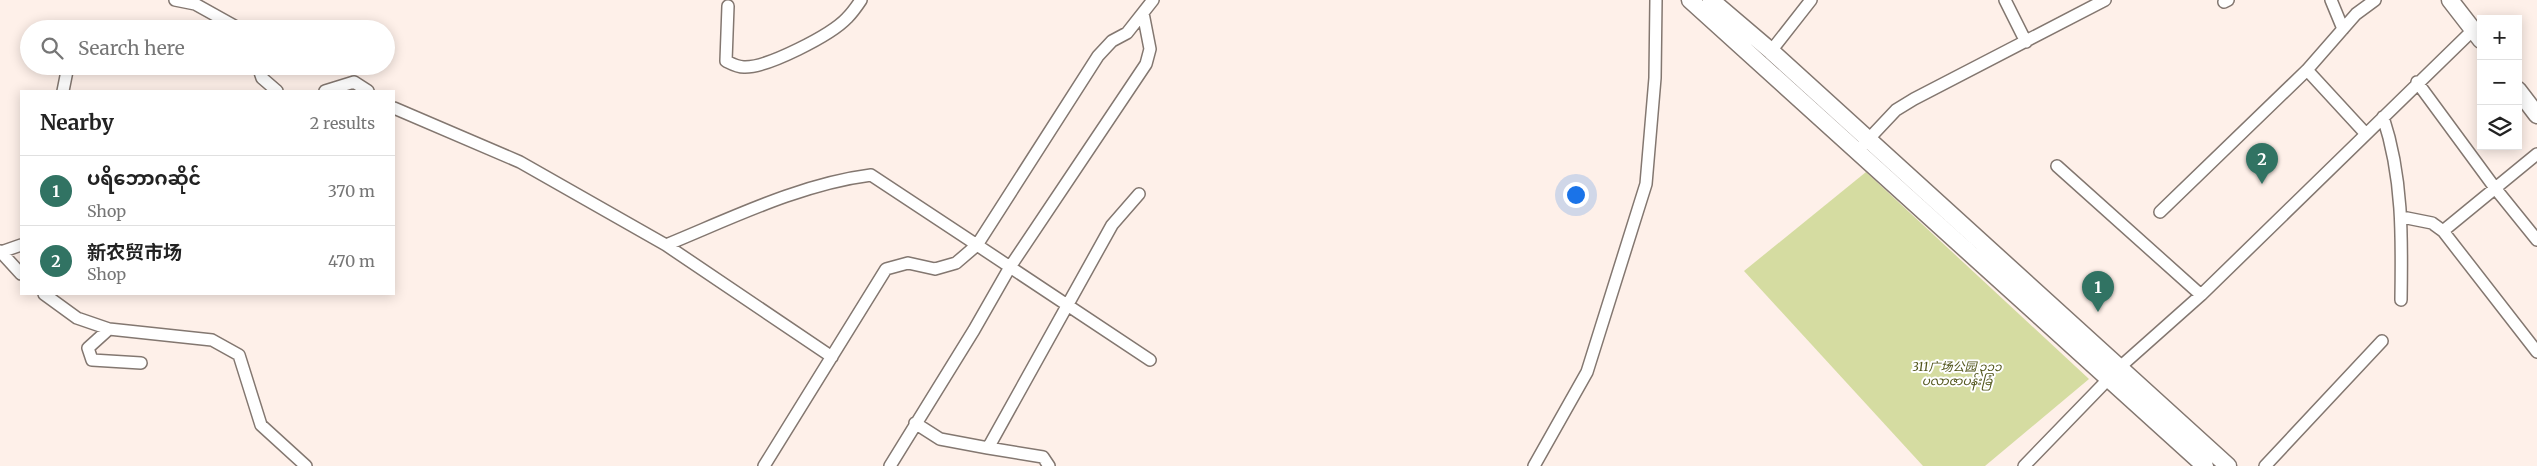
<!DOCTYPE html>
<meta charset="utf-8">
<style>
body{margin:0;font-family:Merriweather,"Noto Sans SC","Noto Sans Myanmar",serif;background:#f6f6f6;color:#222}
.controls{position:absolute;right:15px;top:15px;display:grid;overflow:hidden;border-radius:0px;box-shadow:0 2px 12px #0003}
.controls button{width:45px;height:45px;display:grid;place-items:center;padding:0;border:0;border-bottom:1px solid #e0e0e0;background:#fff;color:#222;font:25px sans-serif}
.you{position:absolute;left:1575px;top:194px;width:18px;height:18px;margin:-12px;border:4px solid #fff;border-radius:50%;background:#1a73e8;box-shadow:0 0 0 8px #1a73e833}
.badge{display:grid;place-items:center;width:32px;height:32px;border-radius:50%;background:#317363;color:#fff;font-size:16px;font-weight:700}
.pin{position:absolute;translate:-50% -41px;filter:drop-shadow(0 1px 2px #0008)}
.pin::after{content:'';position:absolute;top:26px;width:18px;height:15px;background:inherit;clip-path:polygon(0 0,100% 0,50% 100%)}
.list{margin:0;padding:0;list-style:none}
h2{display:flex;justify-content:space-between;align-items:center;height:65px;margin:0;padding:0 20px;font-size:21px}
h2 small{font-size:16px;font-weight:400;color:#767676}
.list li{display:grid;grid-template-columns:32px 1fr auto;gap:15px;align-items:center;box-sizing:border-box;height:70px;padding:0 20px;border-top:1px solid #e0e0e0}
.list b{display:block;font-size:19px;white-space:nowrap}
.list p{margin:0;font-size:16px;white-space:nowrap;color:#767676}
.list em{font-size:16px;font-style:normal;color:#767676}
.icon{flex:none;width:28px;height:28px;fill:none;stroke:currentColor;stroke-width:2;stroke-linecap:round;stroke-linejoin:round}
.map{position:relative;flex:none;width:2537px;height:466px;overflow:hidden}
.search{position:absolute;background:#fff;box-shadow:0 2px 12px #0003;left:20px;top:20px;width:375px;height:55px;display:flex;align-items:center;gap:12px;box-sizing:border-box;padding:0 18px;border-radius:28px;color:#767676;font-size:19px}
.panel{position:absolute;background:#fff;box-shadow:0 2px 12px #0003;left:20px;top:90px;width:375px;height:205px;border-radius:0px}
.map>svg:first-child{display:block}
.green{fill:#d5dca1}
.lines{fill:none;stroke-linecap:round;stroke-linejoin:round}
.street-casing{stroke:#837770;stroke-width:14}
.secondary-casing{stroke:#837770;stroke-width:19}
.street{stroke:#fff;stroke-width:11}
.secondary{stroke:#fff;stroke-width:16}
.labels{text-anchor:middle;stroke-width:4;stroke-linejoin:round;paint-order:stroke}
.park-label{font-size:12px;font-style:italic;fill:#51551b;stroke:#fff}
</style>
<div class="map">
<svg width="2537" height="466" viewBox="0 0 2537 466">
<rect width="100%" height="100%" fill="#fef0e9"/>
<path class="green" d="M 1866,172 L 2089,379 L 1985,466 L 1923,466 L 1744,271 Z"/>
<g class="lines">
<g class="street-casing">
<path id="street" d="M 175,0 L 195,4 L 240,29
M 2005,0 L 2026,42
M 2331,0 L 2343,29
M 2224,2 L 2228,0
M 728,6 L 726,61 C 732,64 737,67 744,67 C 767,68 831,35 847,18 C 852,13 857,6 861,0
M 1143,13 L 1150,49 L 1146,64 L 1010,267 L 1150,360
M 1771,51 L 1811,0
M 258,66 L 262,78 L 277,91
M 2307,70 L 2366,134
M 2417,82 L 2495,188 L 2537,240
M 63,91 L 68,66
M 325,91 L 354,82 L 368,91
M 394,108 L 520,162 L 666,245 L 832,357
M 2383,117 C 2403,177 2402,238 2401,300
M 1863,145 L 1896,110 L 1914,99 L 2105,0
M 2057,166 L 2201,295
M 2160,212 L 2307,70 L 2356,14 L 2375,0
M 2402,217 L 2432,223 L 2443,231 L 2537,352
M 2443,231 L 2537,154
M 666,245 C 732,218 800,184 871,175 L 977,245 L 956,263 L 935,269 L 908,263 L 886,269 L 764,466
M 0,251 L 21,274
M 1,252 L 21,245
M 44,294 L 77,318 L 109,329 L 212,340 L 239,355 L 261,425 L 306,466
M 109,329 L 88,348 L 92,360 L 141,363
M 915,423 L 940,439 L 988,448 L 1112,225 L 1139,194
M 988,448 L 1043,457 L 1049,466
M 890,466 L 974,330 L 1010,267 L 977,245 L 1098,56 L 1112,41 L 1127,33 L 1153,0
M 1534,466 L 1587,372 L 1646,184 L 1655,78 L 1656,0
M 2024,466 L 2120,367 L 2201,295 L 2473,30
M 2265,466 L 2382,341"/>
</g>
<g class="secondary-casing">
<path id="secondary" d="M 1690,0 L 2205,466
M 1711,0 L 1771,51 L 2228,466
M 2450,0 L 2481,40
M 2518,90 L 2537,115"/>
</g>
<use href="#street" class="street"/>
<use href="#secondary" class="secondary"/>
</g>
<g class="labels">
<g class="park-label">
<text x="1957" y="371">311广场公园 ၃၁၁<tspan x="1957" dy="14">ပလာဇာပန်းခြံ</tspan></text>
</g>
</g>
</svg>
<div class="controls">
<button>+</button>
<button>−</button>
<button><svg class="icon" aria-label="layers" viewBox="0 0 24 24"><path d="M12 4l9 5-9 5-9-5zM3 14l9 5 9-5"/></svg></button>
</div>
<div class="you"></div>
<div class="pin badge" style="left:2098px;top:312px">1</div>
<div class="pin badge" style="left:2262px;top:184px">2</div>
<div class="search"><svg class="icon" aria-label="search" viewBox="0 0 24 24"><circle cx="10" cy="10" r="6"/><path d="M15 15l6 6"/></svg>Search here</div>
<section class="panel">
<h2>Nearby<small>2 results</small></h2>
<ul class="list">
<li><span class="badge">1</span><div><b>ပရိဘောဂဆိုင်</b><p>Shop</p></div><em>370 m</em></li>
<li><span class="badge">2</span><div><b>新农贸市场</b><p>Shop</p></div><em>470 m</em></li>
</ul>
</section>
</div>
